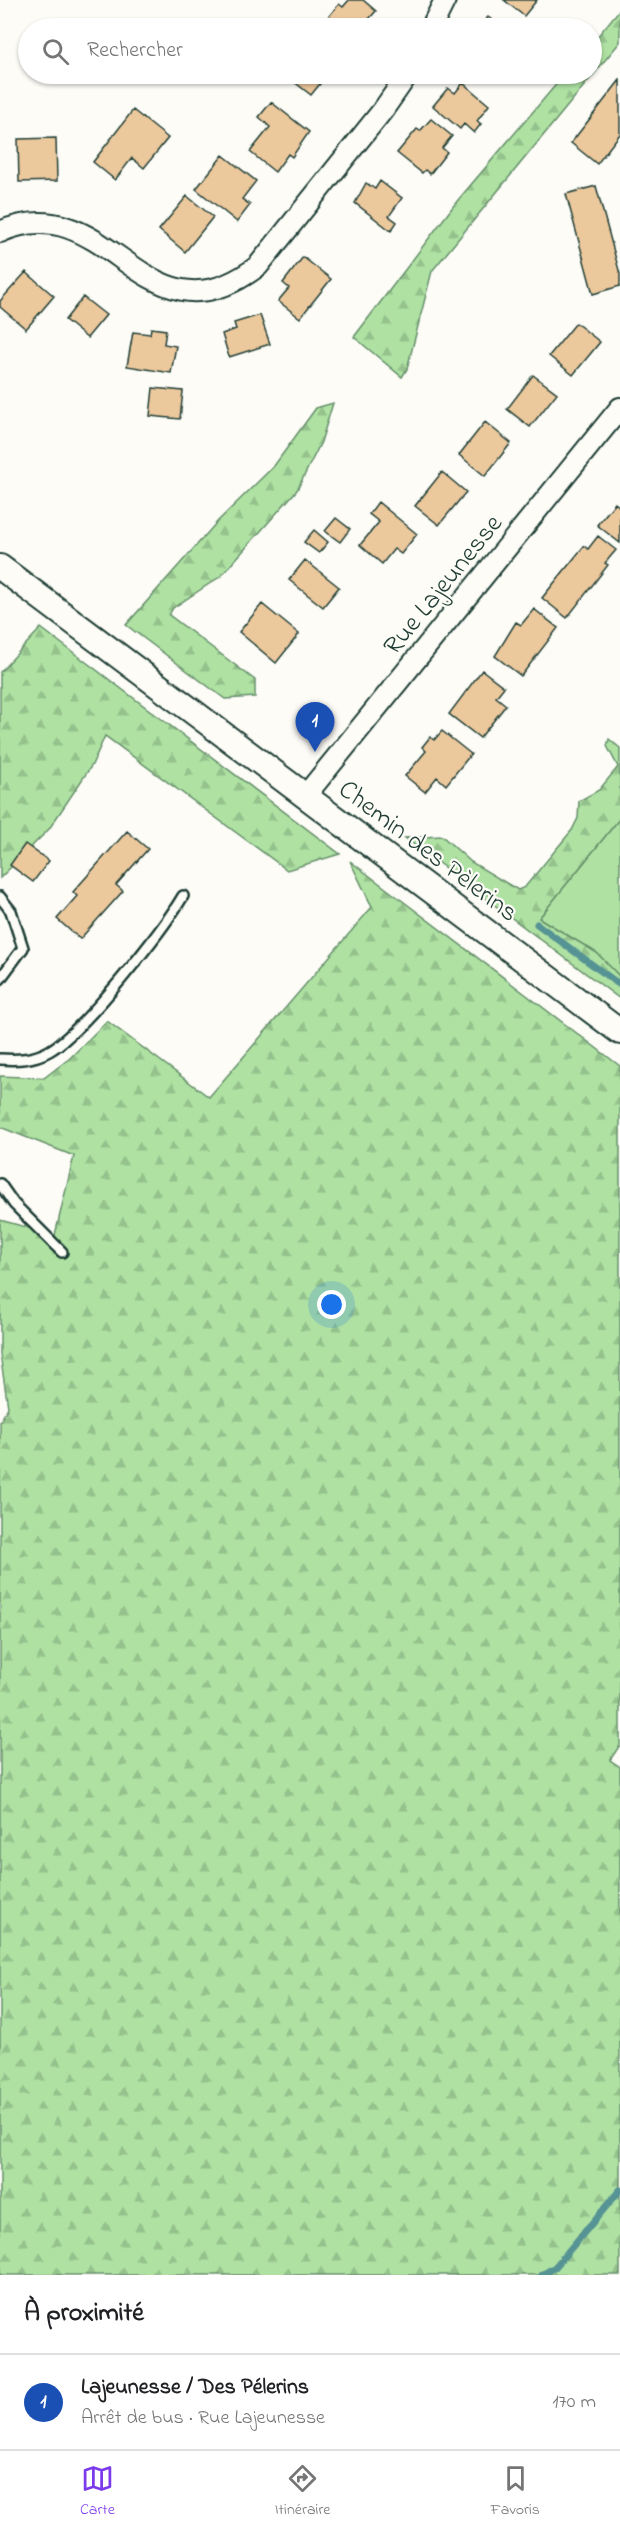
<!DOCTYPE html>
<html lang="fr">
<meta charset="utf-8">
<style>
body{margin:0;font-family:"Indie Flower",sans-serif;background:#f2f2f2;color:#202124}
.you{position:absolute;left:332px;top:1305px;width:21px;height:21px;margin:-15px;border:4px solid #fff;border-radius:50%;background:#1a73e8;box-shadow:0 0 0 9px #1a73e833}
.badge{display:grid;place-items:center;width:39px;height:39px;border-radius:50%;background:#7c3aed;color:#fff;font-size:20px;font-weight:700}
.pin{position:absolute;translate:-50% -50px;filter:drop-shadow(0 2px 3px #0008)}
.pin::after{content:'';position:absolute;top:32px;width:21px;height:18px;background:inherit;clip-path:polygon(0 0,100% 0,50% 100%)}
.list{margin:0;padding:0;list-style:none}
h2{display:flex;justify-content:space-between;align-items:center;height:78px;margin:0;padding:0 24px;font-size:26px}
h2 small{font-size:20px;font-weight:400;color:#757577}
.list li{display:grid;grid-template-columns:39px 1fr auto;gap:18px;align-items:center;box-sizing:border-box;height:96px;padding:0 24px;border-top:2px solid #e0e0e0}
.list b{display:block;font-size:22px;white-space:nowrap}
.list p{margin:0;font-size:20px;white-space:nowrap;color:#757577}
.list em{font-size:20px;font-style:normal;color:#757577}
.icon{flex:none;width:33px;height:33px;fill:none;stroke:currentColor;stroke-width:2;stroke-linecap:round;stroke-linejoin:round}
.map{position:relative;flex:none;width:620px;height:2275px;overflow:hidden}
.search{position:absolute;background:#fff;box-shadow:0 2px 4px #0004;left:18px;right:18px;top:18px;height:66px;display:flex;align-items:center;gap:15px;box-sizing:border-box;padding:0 21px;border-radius:33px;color:#757577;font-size:22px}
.sheet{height:174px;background:#fff}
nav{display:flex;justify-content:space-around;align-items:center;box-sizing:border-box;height:84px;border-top:2px solid #e0e0e0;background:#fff;font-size:16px;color:#757577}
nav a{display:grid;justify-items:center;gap:3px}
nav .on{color:#7c3aed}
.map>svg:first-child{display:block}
.green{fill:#aee1a2;stroke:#668f6b;stroke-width:1.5}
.forest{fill:url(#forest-firs);stroke:#668f6b;stroke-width:1.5}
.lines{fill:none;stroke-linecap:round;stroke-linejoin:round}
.stream{stroke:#569394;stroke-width:7}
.building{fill:#ecc89d;stroke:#1f3d34;stroke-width:1.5}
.service-casing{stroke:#1f3d34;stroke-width:14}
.minor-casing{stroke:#1f3d34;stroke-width:24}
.tertiary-casing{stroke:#1f3d34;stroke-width:28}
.service{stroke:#fdfcf7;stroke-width:9}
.minor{stroke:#fdfcf7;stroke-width:20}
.tertiary{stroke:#fdfcf7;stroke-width:24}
.labels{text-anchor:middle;stroke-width:4.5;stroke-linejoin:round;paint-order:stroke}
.street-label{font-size:27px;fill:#1f3d34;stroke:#fdfcf7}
</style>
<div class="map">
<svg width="620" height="2275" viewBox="0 0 620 2275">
<defs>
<pattern id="forest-firs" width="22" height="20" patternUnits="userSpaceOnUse" patternTransform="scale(1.5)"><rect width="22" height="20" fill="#aee1a2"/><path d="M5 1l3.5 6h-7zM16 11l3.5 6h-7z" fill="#95c28c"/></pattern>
</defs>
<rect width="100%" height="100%" fill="#fdfcf7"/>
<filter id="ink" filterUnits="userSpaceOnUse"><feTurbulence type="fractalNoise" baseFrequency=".0167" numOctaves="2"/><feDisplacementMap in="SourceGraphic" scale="12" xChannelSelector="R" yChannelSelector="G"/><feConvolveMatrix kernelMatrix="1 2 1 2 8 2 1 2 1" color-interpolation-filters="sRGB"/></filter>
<g filter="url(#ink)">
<path class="green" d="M 620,818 L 620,977 L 597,953 L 539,918 Z"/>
<path class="forest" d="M 620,9 L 620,42 L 432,271 L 407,369 L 402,377 L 354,337 L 458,200 L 565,74 L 592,74 L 592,43 Z
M 333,403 L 321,442 L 297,490 L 221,576 L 173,608 L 169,615 L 255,680 L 255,697 L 225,699 L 126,625 L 218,521 L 274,466 L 316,408 Z
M 41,628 L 340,854 L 287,870 L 105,736 L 92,765 L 49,829 L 0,878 L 0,672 Z
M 609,739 L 620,748 L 620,818 L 539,918 L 597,953 L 620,977 L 620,999 L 405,838 L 442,836 L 471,862 L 518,890 L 525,887 L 572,830 L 578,818 L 579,801 L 599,790 L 618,767 L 607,746 Z
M 350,861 L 620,1066 L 620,1745 L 610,1760 L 620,1767 L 620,2275 L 0,2275 L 0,1422 L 8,1407 L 0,1354 L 0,1220 L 55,1235 L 74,1156 L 0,1127 L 0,1076 L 44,1078 L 70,1058 L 107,1021 L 209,1097 L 372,907 Z"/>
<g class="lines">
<path class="stream" d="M 537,924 L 620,985
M 542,2275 L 555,2267 L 620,2190"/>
</g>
<path class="building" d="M 349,0 L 363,0 L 376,11 L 361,28 L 319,28 L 339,4 L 343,7 Z
M 504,0 L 537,0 L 524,16 Z
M 488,17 L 503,28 L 479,28 Z
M 284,74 L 328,74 L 311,95 Z
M 620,80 L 620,134 L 597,164 L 571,143 Z
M 463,83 L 489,105 L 477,121 L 481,124 L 474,133 L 464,124 L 460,129 L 433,106 L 448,88 L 455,93 Z
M 271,102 L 309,132 L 292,157 L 288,154 L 275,172 L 250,152 L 270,127 L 259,117 Z
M 133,110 L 168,138 L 144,168 L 132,158 L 115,180 L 93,162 Z
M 431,119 L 452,136 L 442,148 L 447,152 L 430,174 L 425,170 L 422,173 L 397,153 L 417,129 L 420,131 Z
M 56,138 L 57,181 L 19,182 L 18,139 Z
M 223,155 L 256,181 L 242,199 L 250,205 L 237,222 L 196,189 Z
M 380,181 L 402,198 L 389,216 L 397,222 L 391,231 L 355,203 L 366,183 L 375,189 Z
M 596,186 L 620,274 L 620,286 L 593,294 L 566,194 Z
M 187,196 L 213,217 L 185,252 L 159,230 Z
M 303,257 L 331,279 L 300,318 L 278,301 L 289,288 L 283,283 Z
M 26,272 L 54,296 L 26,329 L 0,307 L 0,301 Z
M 83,297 L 106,315 L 87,338 L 65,320 Z
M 260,315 L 270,344 L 229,357 L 222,334 L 236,329 L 234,323 Z
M 576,323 L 600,342 L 573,375 L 549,356 Z
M 151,328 L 166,330 L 164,344 L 176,346 L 171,373 L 127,366 L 133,332 L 150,334 Z
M 533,375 L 557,393 L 530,427 L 507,409 Z
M 153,388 L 183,391 L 180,419 L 150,416 Z
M 485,422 L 511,443 L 485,476 L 459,455 Z
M 442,472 L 466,492 L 439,525 L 415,506 Z
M 378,502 L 417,534 L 401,554 L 394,549 L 382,564 L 360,545 L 379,522 L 369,514 Z
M 615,503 L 620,507 L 620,543 L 597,525 Z
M 336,518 L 350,529 L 340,542 L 325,531 Z
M 314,530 L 328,542 L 319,553 L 304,542 Z
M 598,536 L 616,550 L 605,563 L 608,565 L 567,618 L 542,598 L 584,546 L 588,549 Z
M 305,560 L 339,587 L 323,607 L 289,580 Z
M 262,604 L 299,634 L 276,663 L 239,632 Z
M 534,609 L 558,628 L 521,676 L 495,656 L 516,622 L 521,625 Z
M 482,670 L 504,687 L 496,697 L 506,705 L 480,738 L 449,714 Z
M 442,731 L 471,754 L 446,785 L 437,777 L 425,792 L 405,776 L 426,751 L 422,747 L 430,737 L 434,740 Z
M 127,831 L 148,849 L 116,885 L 123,891 L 80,939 L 57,919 L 77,896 L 73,892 Z
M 25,844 L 49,861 L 33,882 L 10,865 Z"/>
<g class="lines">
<g class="service-casing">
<path id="service" d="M 0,897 L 11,911 L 23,948 L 0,979
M 0,1059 C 17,1060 33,1060 49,1051 C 82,1033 163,930 183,896
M 0,1184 L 14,1204 L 62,1252"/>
</g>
<g class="minor-casing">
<path id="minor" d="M 431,28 L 445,0
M 0,232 C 111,183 144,353 258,266 L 383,110 L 408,74
M 306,795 L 620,408"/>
</g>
<g class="tertiary-casing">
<path id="tertiary" d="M 0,567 L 620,1032"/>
</g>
<use href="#service" class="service"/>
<use href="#minor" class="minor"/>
<use href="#tertiary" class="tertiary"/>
</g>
</g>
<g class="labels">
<g class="street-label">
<text transform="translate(442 584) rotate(-51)" y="9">Rue Lajeunesse</text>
<text transform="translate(429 850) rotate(37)" y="9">Chemin des Pèlerins</text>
</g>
</g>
</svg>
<div class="you"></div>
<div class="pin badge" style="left:315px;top:752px;background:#1a4fb4">1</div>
<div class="search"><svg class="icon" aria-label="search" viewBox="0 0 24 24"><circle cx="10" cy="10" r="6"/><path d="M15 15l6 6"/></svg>Rechercher</div>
</div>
<section class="sheet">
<h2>À proximité<small></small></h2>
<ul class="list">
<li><span class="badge" style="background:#1a4fb4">1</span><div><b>Lajeunesse / Des Pélerins</b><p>Arrêt de bus · Rue Lajeunesse</p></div><em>170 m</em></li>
</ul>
</section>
<nav>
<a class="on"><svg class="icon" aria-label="map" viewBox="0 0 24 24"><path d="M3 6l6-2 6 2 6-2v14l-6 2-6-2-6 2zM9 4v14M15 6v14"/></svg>Carte</a>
<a><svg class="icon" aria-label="directions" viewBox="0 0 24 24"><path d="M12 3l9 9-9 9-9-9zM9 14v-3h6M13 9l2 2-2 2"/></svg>Itinéraire</a>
<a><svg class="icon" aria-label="saved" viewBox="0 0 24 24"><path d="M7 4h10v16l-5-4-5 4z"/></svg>Favoris</a>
</nav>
